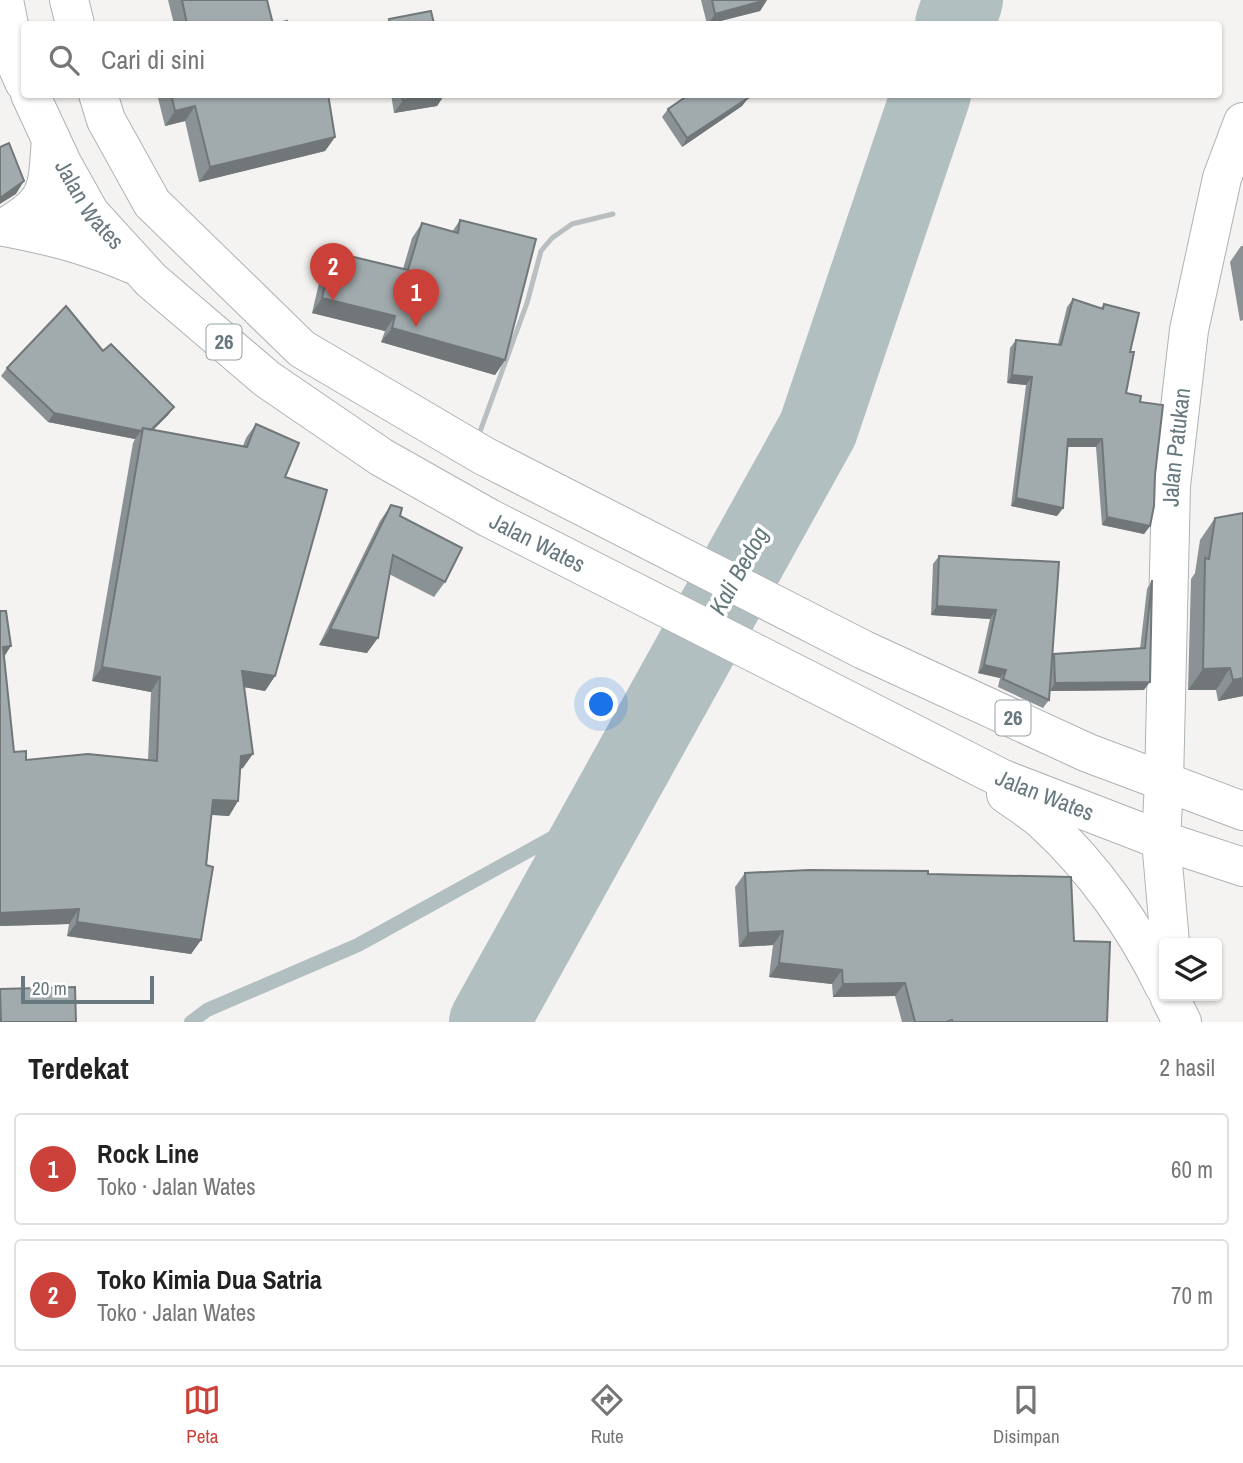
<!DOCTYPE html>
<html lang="id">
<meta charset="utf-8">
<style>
body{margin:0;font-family:"Archivo Narrow",sans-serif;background:#f6f6f6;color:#222}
.controls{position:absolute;right:21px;bottom:21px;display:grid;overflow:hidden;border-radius:7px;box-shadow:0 2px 5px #0004}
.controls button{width:63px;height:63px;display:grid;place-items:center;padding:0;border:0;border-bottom:2px solid #e0e0e0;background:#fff;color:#222;font:35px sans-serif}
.scale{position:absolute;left:21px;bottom:18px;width:133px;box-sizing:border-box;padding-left:7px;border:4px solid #67787e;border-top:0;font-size:19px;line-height:24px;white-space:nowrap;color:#67787e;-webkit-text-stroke:5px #fff;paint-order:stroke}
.you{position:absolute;left:602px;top:705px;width:24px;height:24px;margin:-18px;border:5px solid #fff;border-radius:50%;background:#1a73e8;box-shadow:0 0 0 10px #1a73e833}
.badge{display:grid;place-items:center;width:46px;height:46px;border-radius:50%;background:#cb4139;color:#fff;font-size:23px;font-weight:700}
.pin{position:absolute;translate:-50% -58px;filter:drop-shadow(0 2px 4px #0008)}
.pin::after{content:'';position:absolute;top:37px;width:24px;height:21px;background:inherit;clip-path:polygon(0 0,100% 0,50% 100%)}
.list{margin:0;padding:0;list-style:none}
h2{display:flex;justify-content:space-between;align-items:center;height:91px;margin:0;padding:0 28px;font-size:30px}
h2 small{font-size:23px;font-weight:400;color:#767676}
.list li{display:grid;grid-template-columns:46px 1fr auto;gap:21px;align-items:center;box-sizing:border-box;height:112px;margin:0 14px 14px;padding:0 14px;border:2px solid #e0e0e0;border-radius:7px}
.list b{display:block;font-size:26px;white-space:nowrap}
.list p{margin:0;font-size:23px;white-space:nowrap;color:#767676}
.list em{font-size:23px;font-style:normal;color:#767676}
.icon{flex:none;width:38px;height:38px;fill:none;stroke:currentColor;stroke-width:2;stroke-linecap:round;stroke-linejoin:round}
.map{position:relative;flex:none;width:1243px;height:1022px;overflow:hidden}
.search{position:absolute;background:#fff;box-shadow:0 2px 5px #0004;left:21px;right:21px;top:21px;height:77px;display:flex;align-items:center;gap:18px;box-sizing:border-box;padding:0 24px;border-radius:7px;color:#767676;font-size:26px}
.sheet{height:343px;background:#fff}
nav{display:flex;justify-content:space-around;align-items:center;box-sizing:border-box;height:98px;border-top:2px solid #e0e0e0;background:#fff;font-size:19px;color:#767676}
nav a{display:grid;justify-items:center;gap:4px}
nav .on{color:#cb4139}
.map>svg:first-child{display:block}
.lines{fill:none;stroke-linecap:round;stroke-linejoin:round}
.stream{stroke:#b1bfc0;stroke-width:14}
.river{stroke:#b1bfc0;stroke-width:80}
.secondary-casing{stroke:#acb2b5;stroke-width:40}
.primary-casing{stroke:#adb2b4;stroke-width:40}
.highway-casing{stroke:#afb3b5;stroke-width:40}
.lane{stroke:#b9bec0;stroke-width:5}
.secondary{stroke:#fff;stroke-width:38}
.primary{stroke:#fff;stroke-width:38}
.highway{stroke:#fff;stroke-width:38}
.wall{fill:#8a9295}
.shaded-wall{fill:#717779}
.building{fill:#a1aaad;stroke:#717779;stroke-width:2}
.labels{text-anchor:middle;stroke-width:7;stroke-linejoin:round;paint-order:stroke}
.shield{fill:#fff;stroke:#95a0a5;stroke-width:2}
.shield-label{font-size:21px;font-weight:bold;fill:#67787e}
.street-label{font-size:23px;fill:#67787e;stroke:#fff}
.water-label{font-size:24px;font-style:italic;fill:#63797b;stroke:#fff}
</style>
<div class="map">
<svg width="1243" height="1022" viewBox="0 0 1243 1022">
<rect width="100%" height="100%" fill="#f4f3f1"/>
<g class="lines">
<path class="stream" d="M 191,1022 L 207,1010 L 358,945 L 608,807"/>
<path class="river" d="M 955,24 L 963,0
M 489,1022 L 818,429 L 931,94"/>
<g class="secondary-casing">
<g id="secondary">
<path d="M 6,227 L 90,213"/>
<path id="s1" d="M 1164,783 L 1171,486 L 1189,330 L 1222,178 L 1243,122"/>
</g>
</g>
<g class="primary-casing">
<path id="primary" d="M 1161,840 L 1164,783"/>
</g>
<g class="highway-casing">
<g id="highway">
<path d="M 4,0 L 17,66 L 24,82"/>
<path d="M 69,0 L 75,24"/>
<path id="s2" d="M 30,94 L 62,163 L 90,213 L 151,280 L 267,379 L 381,457 L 489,518 L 1003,779 L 1161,840 L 1243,867"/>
<path d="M 98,94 L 106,120 L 152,203 L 302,349 L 484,456 L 864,650 L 1088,753 L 1243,811"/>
<path d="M 5,227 C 52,236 87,245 132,264"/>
<path d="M 5,227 C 51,201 47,188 51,139"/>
<path d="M 1006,794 C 1019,804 1034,812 1045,823 C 1094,868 1135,927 1164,986"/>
<path d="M 1161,840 L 1170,943"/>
<path d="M 1169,996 L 1182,1022"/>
</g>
</g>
<path class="lane" d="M 478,437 L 527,303 L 541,251 L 552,238 L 572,224 L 613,214"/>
<use href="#secondary" class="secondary"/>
<use href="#primary" class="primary"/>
<use href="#highway" class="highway"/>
</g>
<path class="wall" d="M 168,0 L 267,0 L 273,24 L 174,24 Z
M 701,0 L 767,0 L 760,11 L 709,24 L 707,24 Z
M 157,94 L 328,94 L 335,137 L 325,151 L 199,182 L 185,121 L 165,126 Z
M 391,94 L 445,94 L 437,106 L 394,113 Z
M 748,98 L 742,106 L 682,147 L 662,117 L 668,109 Z
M 460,220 L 505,360 L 495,375 L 381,342 L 385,331 L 312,313 L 323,266 L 333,252 L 403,269 L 412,238 L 422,223 L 452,232 Z
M 1241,246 L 1243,246 L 1243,320 L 1240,321 L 1230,262 Z
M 1073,299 L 1101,308 L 1104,304 L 1130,352 L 1126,393 L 1140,402 L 1150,526 L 1144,534 L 1102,525 L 1096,447 L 1067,447 L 1063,508 L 1057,516 L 1011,506 L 1026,385 L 1007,383 L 1010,348 L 1016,340 L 1058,344 L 1067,307 Z
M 7,368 L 174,407 L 168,415 L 153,430 L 243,446 L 246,438 L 256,424 L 285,477 L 275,676 L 265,691 L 244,687 L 243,768 L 240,769 L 238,801 L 229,816 L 211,815 L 201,940 L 191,954 L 67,936 L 69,924 L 0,926 L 0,611 L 14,752 L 26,760 L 148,760 L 151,692 L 92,681 L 133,443 L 135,439 L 48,422 L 1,376 Z
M 391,505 L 400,516 L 445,582 L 434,597 L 389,574 L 367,653 L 319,645 L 380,521 Z
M 1215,518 L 1243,696 L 1218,701 L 1216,690 L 1188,690 L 1191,579 L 1195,573 L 1200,540 Z
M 939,556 L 1052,658 L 1054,654 L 1140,649 L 1147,589 L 1152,580 L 1144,690 L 1050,691 L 1049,700 L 1043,708 L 998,687 L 1000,678 L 978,673 L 990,619 L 931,615 L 933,564 Z
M 745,873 L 928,874 L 1074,941 L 1107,1022 L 902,1022 L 895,996 L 833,997 L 832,984 L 769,977 L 773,945 L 739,947 L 735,887 Z"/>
<path class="shaded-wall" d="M 767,0 L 760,11 L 708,24 L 715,14 Z
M 437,94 L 445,94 L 437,106 L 394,113 L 403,100 Z
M 748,98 L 742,106 L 682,147 L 687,138 Z
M 195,106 L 185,121 L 165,126 L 175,111 Z
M 335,137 L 325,151 L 199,182 L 210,167 Z
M 24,181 L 16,194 L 0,204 L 0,198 Z
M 322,298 L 395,316 L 385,331 L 312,313 Z
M 392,328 L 505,360 L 495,375 L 381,342 Z
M 1012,375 L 1032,377 L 1026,385 L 1007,383 Z
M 174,407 L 168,415 L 142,441 L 142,431 Z
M 54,413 L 141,431 L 135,439 L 48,422 Z
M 1068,439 L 1102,439 L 1096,447 L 1062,447 Z
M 1016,498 L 1063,508 L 1057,516 L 1011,506 Z
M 1107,517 L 1150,526 L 1144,534 L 1102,525 Z
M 937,606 L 996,610 L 990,619 L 931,615 Z
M 330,629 L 378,638 L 367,653 L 319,645 Z
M 11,646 L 2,660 L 3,647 Z
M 984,665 L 1006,670 L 1000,678 L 978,673 Z
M 102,667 L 160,677 L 151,692 L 92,681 Z
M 1230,668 L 1216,690 L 1188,690 L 1203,669 Z
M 242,671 L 275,676 L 265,691 L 232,685 Z
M 1243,678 L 1243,696 L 1218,701 L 1233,680 Z
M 1150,682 L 1144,690 L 1050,691 L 1055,683 Z
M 253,754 L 243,768 L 231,770 L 241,756 Z
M 213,800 L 238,801 L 229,816 L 203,814 Z
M 79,909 L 69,924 L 0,926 L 0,913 Z
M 77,922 L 201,940 L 191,954 L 67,936 Z
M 783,931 L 773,945 L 739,947 L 748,933 Z
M 779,963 L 842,970 L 832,984 L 769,977 Z
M 905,983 L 895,996 L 833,997 L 843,984 Z"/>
<path class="building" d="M 182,0 L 267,0 L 273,24 L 187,24 Z
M 712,0 L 766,0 L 715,14 Z
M 431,11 L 434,24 L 390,24 L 389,19 Z
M 287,21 L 288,24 L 274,24 Z
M 171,94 L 328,94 L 335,137 L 210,167 L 195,106 L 175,111 Z
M 402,94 L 437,94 L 403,100 Z
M 690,94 L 745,94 L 748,98 L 687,138 L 668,109 Z
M 9,143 L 24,181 L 0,198 L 0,147 Z
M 460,220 L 536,239 L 505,360 L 392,328 L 395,316 L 322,298 L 333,252 L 408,270 L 422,223 L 458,233 Z
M 1073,299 L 1103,309 L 1104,304 L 1139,313 L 1130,352 L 1134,352 L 1126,393 L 1141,396 L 1140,402 L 1163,405 L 1155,475 L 1154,506 L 1150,526 L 1107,517 L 1102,439 L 1068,439 L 1063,508 L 1016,498 L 1032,377 L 1012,375 L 1016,340 L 1061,345 Z
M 66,306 L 103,351 L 111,344 L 174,407 L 151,430 L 143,428 L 141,431 L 54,413 L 7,368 Z
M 256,424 L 299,443 L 285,477 L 327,490 L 275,676 L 242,671 L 253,754 L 241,756 L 238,801 L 213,800 L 206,865 L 213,867 L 201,940 L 77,922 L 79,909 L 0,913 L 0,611 L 6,611 L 11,646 L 3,647 L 14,752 L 26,751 L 26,760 L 88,754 L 157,761 L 160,677 L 102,667 L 143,428 L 247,447 Z
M 391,505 L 402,508 L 400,516 L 462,548 L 445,582 L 393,555 L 378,638 L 330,629 Z
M 1243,513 L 1243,678 L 1233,680 L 1230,668 L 1203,669 L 1205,558 L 1209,559 L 1215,518 Z
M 939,556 L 1059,562 L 1049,700 L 1003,679 L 1006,670 L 984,665 L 996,610 L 937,606 Z
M 1152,580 L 1150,682 L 1055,683 L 1054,654 L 1145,648 Z
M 809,870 L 928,871 L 928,874 L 1071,877 L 1074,941 L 1110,942 L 1107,1022 L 953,1022 L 952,1020 L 946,1022 L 915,1022 L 905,983 L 843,984 L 842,970 L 779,963 L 783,931 L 748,933 L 745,873 Z
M 75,987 L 76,1022 L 1,1022 L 0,989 Z"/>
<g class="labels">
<g class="shield">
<rect x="206.5" y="324.5" width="35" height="35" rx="5"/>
<rect x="995.5" y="700.5" width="35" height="35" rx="5"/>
</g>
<g class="shield-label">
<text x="224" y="349">26</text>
<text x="1013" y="725">26</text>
</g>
<g class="street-label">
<text dy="8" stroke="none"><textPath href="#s2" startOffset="126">Jalan Wates</textPath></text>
<text dy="8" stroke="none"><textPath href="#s1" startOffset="336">Jalan Patukan</textPath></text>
<text dy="8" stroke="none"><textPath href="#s2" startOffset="693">Jalan Wates</textPath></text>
<text dy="8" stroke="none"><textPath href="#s2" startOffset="1260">Jalan Wates</textPath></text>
</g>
<g class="water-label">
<text transform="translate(739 571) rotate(-61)" y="8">Kali Bedog</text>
</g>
</g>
</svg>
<div class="controls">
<button><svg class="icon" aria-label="layers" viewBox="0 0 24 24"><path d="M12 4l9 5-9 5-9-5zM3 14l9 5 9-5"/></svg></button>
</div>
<div class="scale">20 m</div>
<div class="you"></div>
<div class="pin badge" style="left:416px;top:327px">1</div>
<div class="pin badge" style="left:333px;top:301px">2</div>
<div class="search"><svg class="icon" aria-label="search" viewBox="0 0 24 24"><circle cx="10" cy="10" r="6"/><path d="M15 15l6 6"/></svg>Cari di sini</div>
</div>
<section class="sheet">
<h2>Terdekat<small>2 hasil</small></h2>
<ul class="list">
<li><span class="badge">1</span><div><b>Rock Line</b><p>Toko · Jalan Wates</p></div><em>60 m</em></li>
<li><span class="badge">2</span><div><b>Toko Kimia Dua Satria</b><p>Toko · Jalan Wates</p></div><em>70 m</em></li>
</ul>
</section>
<nav>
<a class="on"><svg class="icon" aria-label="map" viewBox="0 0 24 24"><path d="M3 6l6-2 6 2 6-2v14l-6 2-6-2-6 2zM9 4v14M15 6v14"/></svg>Peta</a>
<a><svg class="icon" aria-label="directions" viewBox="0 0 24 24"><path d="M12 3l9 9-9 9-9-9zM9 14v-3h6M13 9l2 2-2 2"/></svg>Rute</a>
<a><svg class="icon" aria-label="saved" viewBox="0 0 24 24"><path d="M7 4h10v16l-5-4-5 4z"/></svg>Disimpan</a>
</nav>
